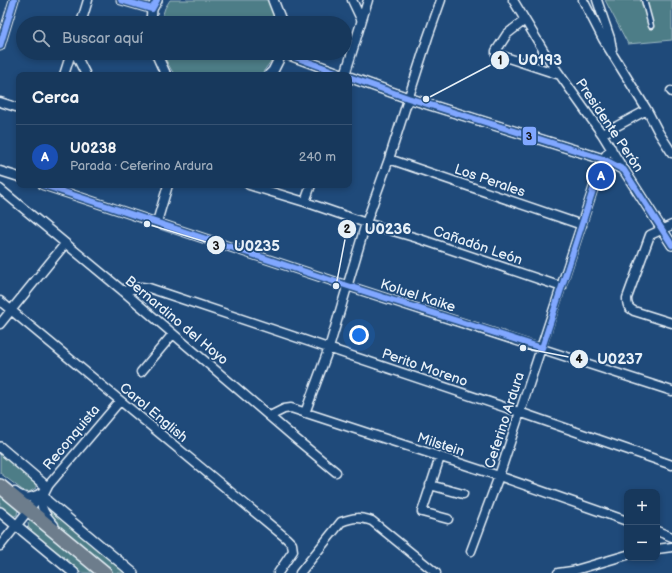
<!DOCTYPE html>
<html lang="es">
<meta charset="utf-8">
<style>
body{margin:0;font-family:"Balsamiq Sans",sans-serif;background:#203f62;color:#f1f3f6}
.controls{position:absolute;right:12px;bottom:12px;display:grid;overflow:hidden;border-radius:8px;box-shadow:0 2px 6px #0003}
.controls button{width:36px;height:36px;display:grid;place-items:center;padding:0;border:0;border-bottom:1px solid #365272;background:#17385c;color:#f1f3f6;font:20px sans-serif}
.you{position:absolute;left:359px;top:335px;width:14px;height:14px;margin:-10px;border:3px solid #fff;border-radius:50%;background:#1a73e8;box-shadow:0 0 0 6px #1a73e833}
.badge{display:grid;place-items:center;width:26px;height:26px;border-radius:50%;background:#ffd166;color:#fff;font-size:13px;font-weight:700}
.pin{position:absolute;translate:-50% -50%;border:2px solid #fff;box-shadow:0 1px 4px #0006}
.list{margin:0;padding:0;list-style:none}
h2{display:flex;justify-content:space-between;align-items:center;height:52px;margin:0;padding:0 16px;font-size:17px}
h2 small{font-size:13px;font-weight:400;color:#9eacbb}
.list li{display:grid;grid-template-columns:26px 1fr auto;gap:12px;align-items:center;box-sizing:border-box;height:64px;padding:0 16px;border-top:1px solid #365272}
.list b{display:block;font-size:15px;white-space:nowrap}
.list p{margin:0;font-size:13px;white-space:nowrap;color:#9eacbb}
.list em{font-size:13px;font-style:normal;color:#9eacbb}
.icon{flex:none;width:22px;height:22px;fill:none;stroke:currentColor;stroke-width:2;stroke-linecap:round;stroke-linejoin:round}
.map{position:relative;flex:none;width:672px;height:573px;overflow:hidden}
.search{position:absolute;background:#17385c;box-shadow:0 2px 6px #0003;left:16px;top:16px;width:336px;height:44px;display:flex;align-items:center;gap:10px;box-sizing:border-box;padding:0 14px;border-radius:22px;color:#9eacbb;font-size:15px}
.panel{position:absolute;background:#17385c;box-shadow:0 2px 6px #0003;left:16px;top:72px;width:336px;height:116px;border-radius:8px}
.map>svg:first-child{display:block}
.green{fill:#4e7d87;stroke:#9bb7c0}
.lines{fill:none;stroke-linecap:round;stroke-linejoin:round}
.service-casing{stroke:#e8f1f8;stroke-width:7}
.minor-casing{stroke:#e8f1f8;stroke-width:11}
.tertiary-casing{stroke:#e8f1f8;stroke-width:12}
.trunk-casing{stroke:#e8f1f8;stroke-width:16}
.service{stroke:#1f4a7a;stroke-width:4}
.minor{stroke:#1f4a7a;stroke-width:8}
.tertiary{stroke:#1f4a7a;stroke-width:9}
.trunk{stroke:#6d7d8c;stroke-width:13}
.bus-1-casing{stroke:#1f4a7a;stroke-width:9}
.bus-1{stroke:#80a7ff;stroke-width:6}
.labels{text-anchor:middle;stroke-width:3.5;stroke-linejoin:round;paint-order:stroke}
.street-label{font-size:14px;fill:#e8f1f8;stroke:#1f4a7a}
.leader{fill:none;stroke:#e8f1f8;stroke-width:1.5}
.callout-dot{fill:#e8f1f8;stroke:#1f4a7a;stroke-width:1.5}
.mark-label{font-size:12px;text-anchor:middle;font-weight:bold;fill:#111}
.callout-label{font-size:15px;text-anchor:middle;font-weight:bold;fill:#e8f1f8;stroke:#1f4a7a;stroke-width:3.5;stroke-linejoin:round;paint-order:stroke}
.line-badge{stroke:#1f4a7a;stroke-width:1.5}
.pale-badge-label{font-size:11px;text-anchor:middle;font-weight:bold;fill:#111}
</style>
<div class="map">
<svg width="672" height="573" viewBox="0 0 672 573">
<rect width="100%" height="100%" fill="#1f4a7a"/>
<filter id="ink" filterUnits="userSpaceOnUse"><feTurbulence type="fractalNoise" baseFrequency=".025" numOctaves="2"/><feDisplacementMap in="SourceGraphic" scale="8" xChannelSelector="R" yChannelSelector="G"/><feConvolveMatrix kernelMatrix="1 2 1 2 8 2 1 2 1" color-interpolation-filters="sRGB"/></filter>
<g filter="url(#ink)">
<path class="green" d="M 170,0 L 267,0 L 274,11 L 277,23 L 160,23 L 165,8 Z
M 605,0 L 672,0 L 672,40 L 628,44 Z
M 162,53 L 274,53 L 271,61 L 261,75 L 176,75 L 172,71 Z
M 0,452 L 34,482 L 36,484 L 36,488 L 29,492 L 25,492 L 0,473 Z
M 0,495 L 18,509 L 17,515 L 12,517 L 0,507 Z
M 49,510 L 53,512 L 125,573 L 112,573 C 90,554 64,535 47,511 Z
M 31,520 L 96,573 L 80,573 L 32,533 L 29,529 L 28,523 Z"/>
<g class="lines">
<g class="service-casing">
<path id="service" d="M 644,0 L 651,26"/>
</g>
<g class="minor-casing">
<path id="minor" d="M 121,0 L 152,9
M 352,0 L 361,19
M 513,0 L 548,58 L 602,134 L 624,170
M 583,0 L 603,39 L 647,110 L 659,133 L 672,153
M 597,0 L 610,38 L 612,49
M 525,20 L 507,34 L 496,51 L 496,54 L 560,75
M 81,23 L 88,0
M 0,46 L 14,0
M 75,53 L 86,75
M 64,75 L 71,53
M 345,75 L 368,0
M 671,91 L 672,92
M 0,102 L 19,108
M 602,134 L 647,110
M 389,159 L 582,225
M 0,171 L 19,177
M 43,185 L 348,286 L 672,391
M 249,185 L 305,202 L 366,223 L 417,238 L 562,287
M 0,189 L 123,291 L 296,439 L 336,472
M 305,202 L 311,185
M 157,222 L 168,185
M 672,225 L 650,235 L 627,298 C 627,305 628,308 634,311 L 672,323
M 123,291 L 141,287 L 149,288 L 519,412 L 672,465
M 0,301 L 286,538 L 292,544 L 293,551 L 278,573
M 0,324 L 65,244
M 141,372 L 172,335
M 305,413 L 329,348 L 366,223 L 389,159 L 428,37 L 441,0
M 270,416 L 284,409 L 291,408 L 499,476 L 627,521
M 440,457 L 422,512 L 448,519
M 430,485 L 463,494
M 47,487 L 120,401
M 15,492 C 24,499 31,499 41,493
M 43,495 C 38,507 46,516 54,525
M 657,531 L 672,537
M 0,546 L 43,492
M 657,549 L 672,547
M 471,551 L 499,476 L 603,159 L 611,148
M 300,573 L 341,522 C 354,517 360,517 372,521 L 436,573
M 558,573 L 572,571 L 627,555"/>
</g>
<g class="tertiary-casing">
<path id="tertiary" d="M 273,0 L 282,23
M 151,23 L 152,9 L 157,0
M 156,53 L 166,75
M 284,53 L 344,75
M 269,75 L 273,71 L 282,53
M 349,77 L 408,98 L 603,159 L 624,170 L 672,245
M 0,447 L 47,487 L 43,495 L 47,501 L 133,573
M 0,512 L 74,573"/>
</g>
<g class="trunk-casing">
<path id="trunk" d="M 0,486 L 105,573"/>
</g>
<use href="#service" class="service"/>
<use href="#minor" class="minor"/>
<use href="#tertiary" class="tertiary"/>
<use href="#trunk" class="trunk"/>
<g class="bus-1-casing">
<path id="bus-1" d="M 121,0 L 152,9 L 157,0
M 0,46 L 14,0
M 284,53 L 344,75
M 349,77 L 408,98 L 603,159 L 624,170 L 672,245
M 43,185 L 348,286 L 542,348 L 603,159"/>
</g>
<use href="#bus-1" class="bus-1"/>
</g>
</g>
<g class="labels">
<g class="street-label">
<text transform="translate(610 125) rotate(56)" y="5">Presidente Perón</text>
<text transform="translate(490 180) rotate(19)" y="5">Los Perales</text>
<text transform="translate(478 245) rotate(19)" y="5">Cañadón León</text>
<text transform="translate(418 295) rotate(18)" y="5">Koluel Kaike</text>
<text transform="translate(177 320) rotate(40)" y="5">Bernardino del Hoyo</text>
<text transform="translate(425 367) rotate(19)" y="5">Perito Moreno</text>
<text transform="translate(154 412) rotate(40)" y="5">Carol English</text>
<text transform="translate(504 420) rotate(-72)" y="5">Ceferino Ardura</text>
<text transform="translate(71 437) rotate(-50)" y="5">Reconquista</text>
<text transform="translate(441 444) rotate(18)" y="5">Milstein</text>
</g>
</g>
<path class="leader" d="M426 99L500 60M336 286L347 229M147 224L216 245M523 348L579 359"/>
<g class="callout-dot">
<circle cx="426" cy="99" r="4"/>
<circle cx="336" cy="286" r="4"/>
<circle cx="147" cy="224" r="4"/>
<circle cx="523" cy="348" r="4"/>
<circle cx="500" cy="60" r="10"/>
<circle cx="347" cy="229" r="10"/>
<circle cx="216" cy="245" r="10"/>
<circle cx="579" cy="359" r="10"/>
</g>
<g class="mark-label">
<text x="500" y="64">1</text>
<text x="347" y="233">2</text>
<text x="216" y="250">3</text>
<text x="579" y="363">4</text>
</g>
<g class="callout-label">
<text x="540" y="65">U0193</text>
<text x="388" y="234">U0236</text>
<text x="257" y="251">U0235</text>
<text x="620" y="364">U0237</text>
</g>
<rect class="line-badge" x="522" y="126" width="15" height="20" rx="4" fill="#80a7ff"/>
<g class="pale-badge-label">
<text x="529" y="140">3</text>
</g>
</svg>
<div class="controls">
<button>+</button>
<button>−</button>
</div>
<div class="you"></div>
<div class="pin badge" style="left:601px;top:176px;background:#1a4fb4">A</div>
<div class="search"><svg class="icon" aria-label="search" viewBox="0 0 24 24"><circle cx="10" cy="10" r="6"/><path d="M15 15l6 6"/></svg>Buscar aquí</div>
<section class="panel">
<h2>Cerca<small></small></h2>
<ul class="list">
<li><span class="badge" style="background:#1a4fb4">A</span><div><b>U0238</b><p>Parada · Ceferino Ardura</p></div><em>240 m</em></li>
</ul>
</section>
</div>
